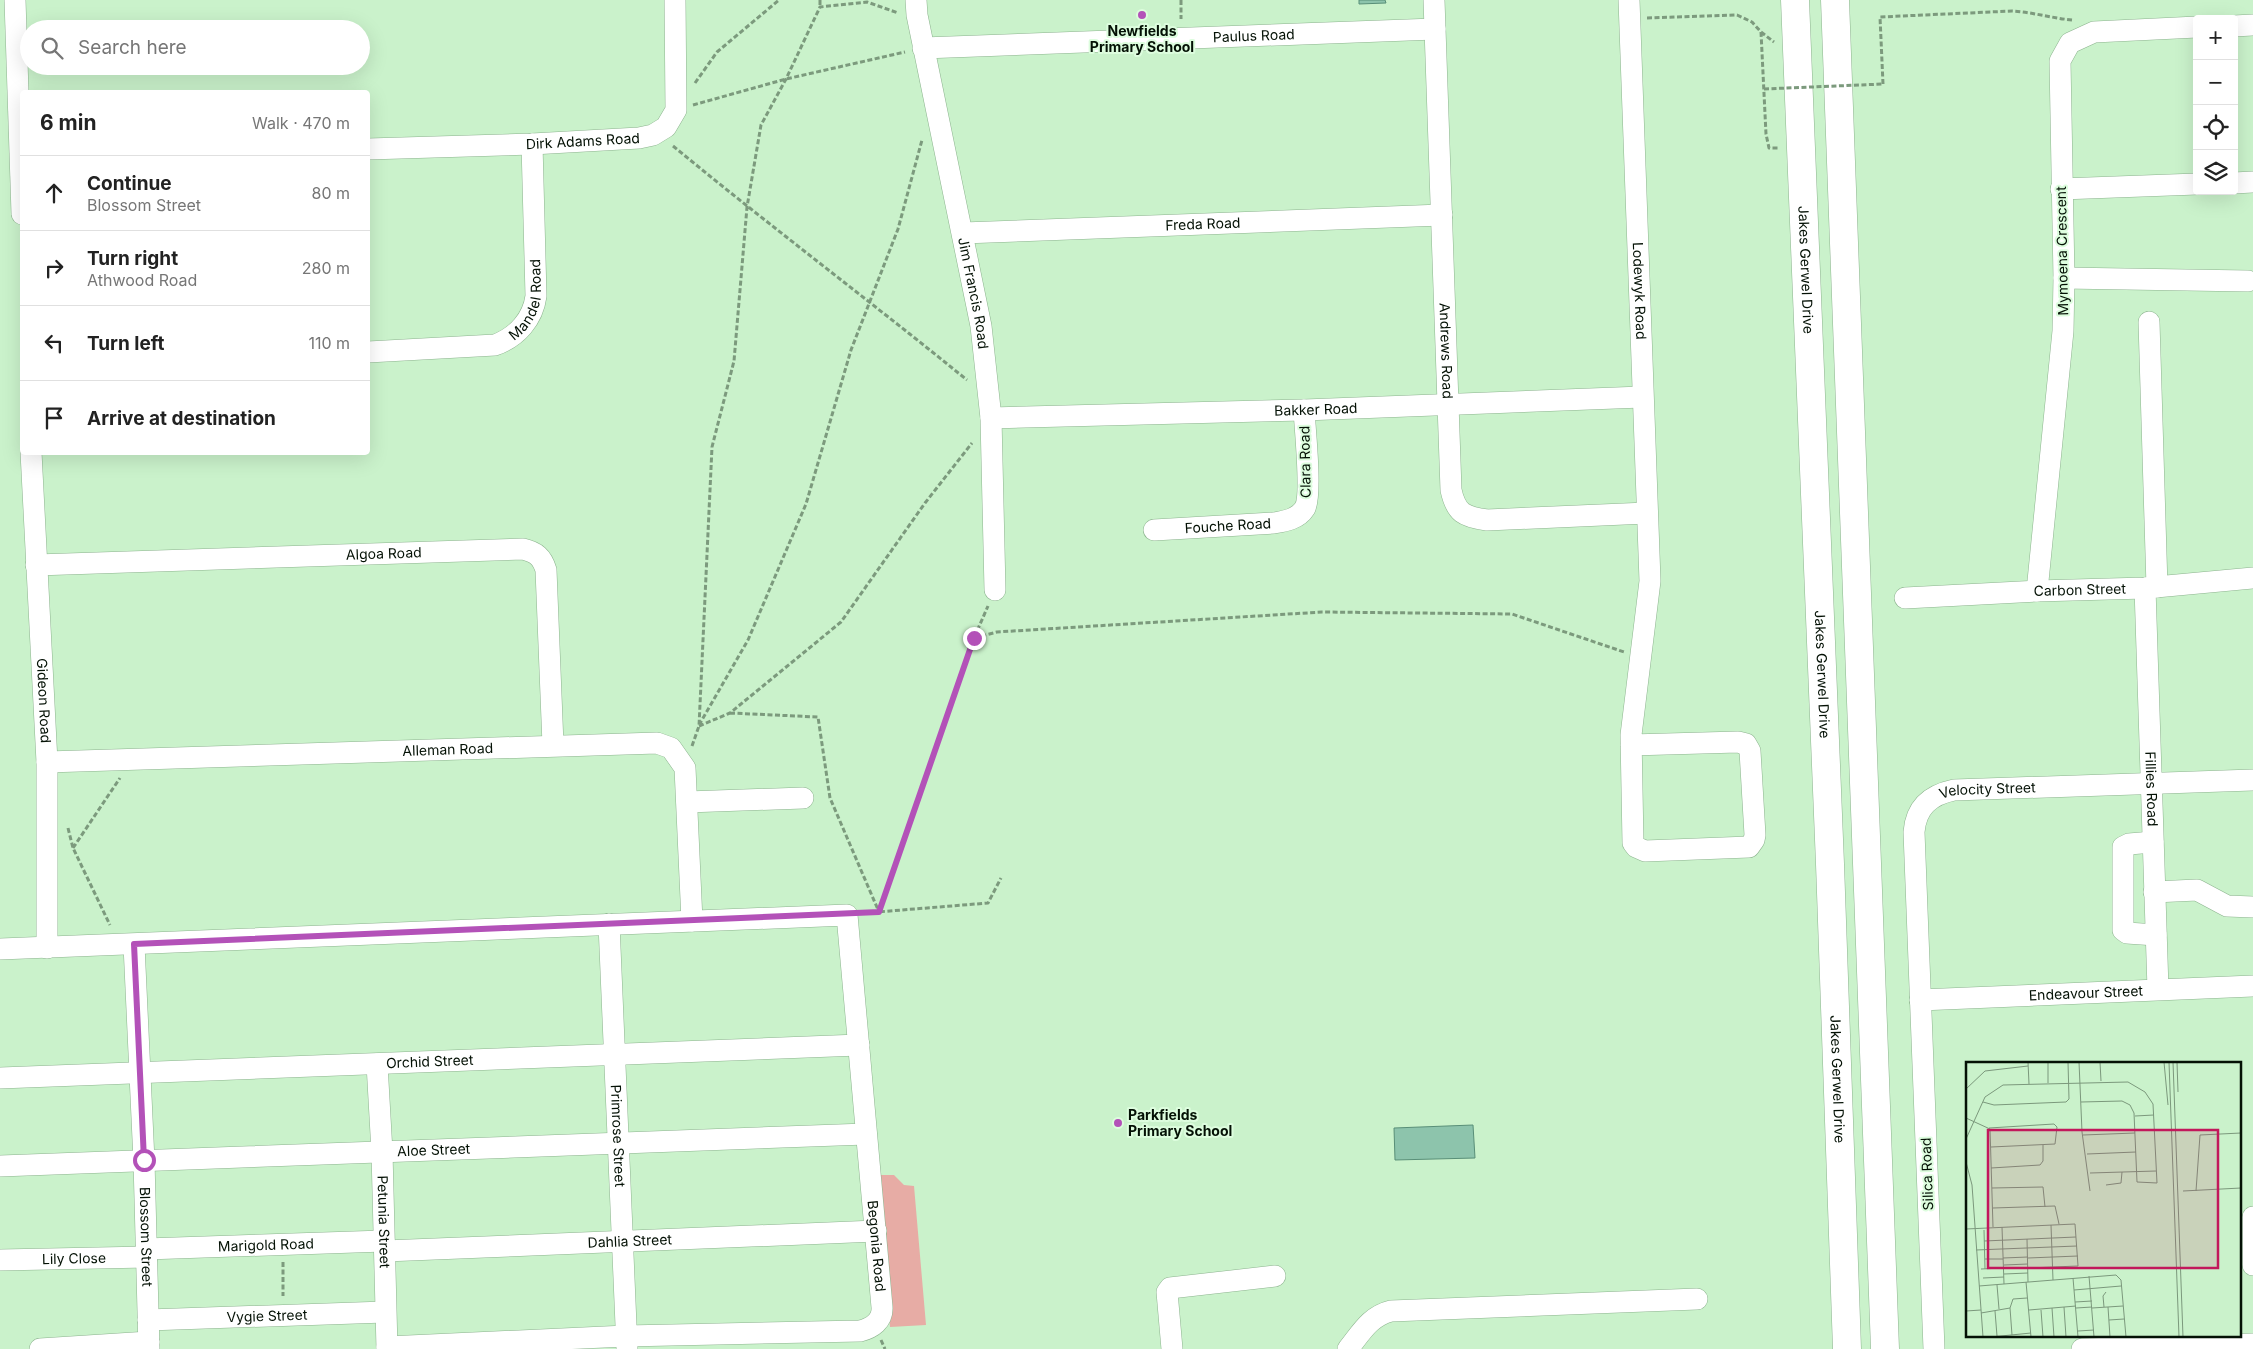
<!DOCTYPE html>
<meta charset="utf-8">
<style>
body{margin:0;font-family:Inter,sans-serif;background:#f2f2f2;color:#222}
.controls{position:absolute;right:15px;top:15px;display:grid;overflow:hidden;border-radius:5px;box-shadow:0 5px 20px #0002}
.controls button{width:45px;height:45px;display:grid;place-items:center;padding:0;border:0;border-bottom:1px solid #e0e0e0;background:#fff;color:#222;font:25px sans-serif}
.stop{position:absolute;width:15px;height:15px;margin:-11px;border:4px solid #b351b8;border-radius:50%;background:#fff}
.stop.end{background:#b351b8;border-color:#fff;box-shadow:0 1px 5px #0008}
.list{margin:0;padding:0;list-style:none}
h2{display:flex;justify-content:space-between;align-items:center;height:65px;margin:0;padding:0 20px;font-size:21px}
h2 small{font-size:16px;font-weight:400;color:#767676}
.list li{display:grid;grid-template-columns:32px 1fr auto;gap:15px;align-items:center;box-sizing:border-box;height:75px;padding:0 20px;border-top:1px solid #e0e0e0}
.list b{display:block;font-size:19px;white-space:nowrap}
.list p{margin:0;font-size:16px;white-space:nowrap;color:#767676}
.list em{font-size:16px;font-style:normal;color:#767676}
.icon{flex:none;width:28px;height:28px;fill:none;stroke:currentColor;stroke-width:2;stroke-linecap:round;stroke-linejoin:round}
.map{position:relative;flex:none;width:2253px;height:1349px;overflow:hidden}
.search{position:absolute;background:#fff;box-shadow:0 5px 20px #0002;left:20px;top:20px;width:350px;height:55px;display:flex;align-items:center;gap:12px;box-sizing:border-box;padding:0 18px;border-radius:28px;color:#767676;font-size:19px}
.panel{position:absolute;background:#fff;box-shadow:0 5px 20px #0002;left:20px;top:90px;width:350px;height:365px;border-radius:5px}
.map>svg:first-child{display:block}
.green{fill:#e7aca5}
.building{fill:#8dc4ac;stroke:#598f78}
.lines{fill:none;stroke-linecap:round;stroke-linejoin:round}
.minor-casing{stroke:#8cb38e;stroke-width:22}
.highway-casing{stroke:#8cb38e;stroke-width:29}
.path{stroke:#7c9a7d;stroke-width:3;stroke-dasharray:5 2.5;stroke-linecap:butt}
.minor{stroke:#fff;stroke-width:21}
.highway{stroke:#fff;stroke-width:28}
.path-bridge{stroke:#7c9a7d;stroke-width:3;stroke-dasharray:5 2.5;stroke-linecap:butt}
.route{stroke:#b351b8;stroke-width:6}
.poi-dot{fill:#b351b8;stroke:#ddfdde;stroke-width:2}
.labels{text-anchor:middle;stroke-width:4;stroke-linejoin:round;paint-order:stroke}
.poi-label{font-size:14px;font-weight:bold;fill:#041105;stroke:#ddfdde}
.street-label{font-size:14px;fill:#041105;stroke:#ddfdde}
.inset-road{fill:none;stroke:#7b987c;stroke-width:1}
.view{fill:#c2185b;fill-opacity:0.15;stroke:#c2185b;stroke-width:2.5}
.inset-edge{fill:none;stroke:#041105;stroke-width:2.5}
</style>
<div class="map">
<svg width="2253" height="1349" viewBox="0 0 2253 1349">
<rect width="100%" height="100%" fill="#caf2cb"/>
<path class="green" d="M 877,1175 L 894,1175 L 904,1185 L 914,1186 L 926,1325 L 890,1327 Z"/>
<path class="building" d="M 1359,0 L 1385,0 L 1386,3 L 1359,4 Z
M 1473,1125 L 1475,1158 L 1395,1160 L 1394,1128 Z"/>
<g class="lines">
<g class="minor-casing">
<g id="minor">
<path d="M 15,0 L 22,214"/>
<path id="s1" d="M 916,0 L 917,15 L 981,326 L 991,418 L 995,590"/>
<path id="s2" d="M 1434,0 L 1451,490 C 1456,513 1464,517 1487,520 L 1647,513"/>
<path id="s3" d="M 1629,0 L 1650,581 L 1631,735 L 1633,843 L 1636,847 L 1645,851 L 1749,847 L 1754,840 L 1755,835 L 1750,751 L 1746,744 L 1738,742 L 1631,745"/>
<path d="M 2234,26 L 2253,25"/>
<path id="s4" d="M 923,48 L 1435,29"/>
<path id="s5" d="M 368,149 L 532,144 L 639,138 L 653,135 L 666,127 L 676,110 L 675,0"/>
<path d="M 2234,183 L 2253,182"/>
<path d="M 2061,189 L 2197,184"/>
<path id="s6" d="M 963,233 L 1442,215"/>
<path d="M 2064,278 L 2248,281"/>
<path d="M 2149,322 L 2157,587"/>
<path id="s7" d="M 368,352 L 495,345 C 517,337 533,319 536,296 L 532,144"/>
<path id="s8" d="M 991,418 L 1304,410 L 1642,397"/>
<path id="s9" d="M 31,452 L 47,762 L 47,948"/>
<path id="s10" d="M 1154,530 L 1274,523 C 1286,521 1298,519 1305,508 C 1312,494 1305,429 1304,410"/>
<path id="s11" d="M 36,565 L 523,549 C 536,552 542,557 546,570 L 553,745"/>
<path id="s12" d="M 2145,588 L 2158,989"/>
<path d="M 2037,591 L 2063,331 L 2064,278 L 2060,61 L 2070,43 L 2094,32 L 2197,27"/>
<path id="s13" d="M 1905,598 L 2037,591 L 2145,588 L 2253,578"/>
<path id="s14" d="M 47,762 L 657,743 L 671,748 L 685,768 L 692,921"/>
<path d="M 687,802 L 803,798"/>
<path d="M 2153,842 L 2129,844 L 2123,847 L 2123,930 L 2127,933 L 2156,935"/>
<path d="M 2154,892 L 2197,890 L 2227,906 L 2253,907"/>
<path id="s15" d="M 609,924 L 627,1349"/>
<path id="s16" d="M 134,945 L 144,1161 L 149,1349"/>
<path id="s17" d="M 0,949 L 847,915 L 882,1307 C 883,1321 872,1328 860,1331 L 626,1336 L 387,1347"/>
<path id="s18" d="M 1920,1000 L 2253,986"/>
<path id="s19" d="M 377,1064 L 382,1152 L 387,1349"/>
<path id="s20" d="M 0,1078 L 859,1045"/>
<path id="s21" d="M 0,1166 L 866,1134"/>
<path d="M 2253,1217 L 2253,1265"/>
<path id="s22" d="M 146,1249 L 384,1241"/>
<path id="s23" d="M 385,1251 L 876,1231"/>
<path id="s24" d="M 0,1260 L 147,1257"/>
<path id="s25" d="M 148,1320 L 385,1312"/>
<path d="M 40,1349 L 149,1342"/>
<path d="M 1172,1349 L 1167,1292 L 1170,1288 L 1275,1276"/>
<path d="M 1348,1349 C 1361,1333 1370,1316 1391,1311 L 1697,1299"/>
<path id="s26" d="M 1934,1349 L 1914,832 C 1916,807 1930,795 1954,790 L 2253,780"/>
<path d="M 2082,1349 L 2253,1344"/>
</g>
</g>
<g class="highway-casing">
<g id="highway">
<path id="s27" d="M 1795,0 L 1830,864 L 1847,1349"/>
<path d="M 1835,0 L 1885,1349"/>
</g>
</g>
<path class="path" d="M 820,0 L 820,7
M 1181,0 L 1181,19
M 1647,18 L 1737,15 L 1752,22 L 1761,32 L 1766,134 L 1769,148 L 1778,148 L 1778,146
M 1761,32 L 1774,42
M 695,83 L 717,52 L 779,0
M 1883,84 L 1880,17 L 2012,11 C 2032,12 2051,18 2072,20
M 693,105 L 786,79 L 905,52
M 673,146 C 770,226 870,301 967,380
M 974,638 L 997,632 L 1322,612 L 1512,614 L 1624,652
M 730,713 L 818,717 L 830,798 L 879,912 L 974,638 L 988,606
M 699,725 L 748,640 L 806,504 L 851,350 L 898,229 L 922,140
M 699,726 L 730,713 L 841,622 L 925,503 L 972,443
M 692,746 L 699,726 L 712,447 L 734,361 L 747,207 L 761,125 L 786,79 L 820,7 L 867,2 L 898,13
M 68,828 L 73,848 L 110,925
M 73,848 L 120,778
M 865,913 L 988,903 L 1001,878
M 283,1262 L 283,1296
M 881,1340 L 885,1349"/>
<use href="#minor" class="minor"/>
<use href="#highway" class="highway"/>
<path class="path-bridge" d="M 1764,89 L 1883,84"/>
</g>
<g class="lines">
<path class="route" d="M 144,1160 L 134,944 L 879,912 L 974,638"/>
</g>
<g class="poi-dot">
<circle cx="1142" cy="15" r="5"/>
<circle cx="1118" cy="1123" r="5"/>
</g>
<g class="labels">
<g class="poi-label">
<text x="1142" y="36">Newfields<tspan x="1142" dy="16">Primary School</tspan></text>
<text x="1128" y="1120" text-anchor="start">Parkfields<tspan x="1128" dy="16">Primary School</tspan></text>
</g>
<g class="street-label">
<text dy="5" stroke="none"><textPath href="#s4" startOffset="331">Paulus Road</textPath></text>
<text dy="5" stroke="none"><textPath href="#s5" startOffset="215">Dirk Adams Road</textPath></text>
<text dy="5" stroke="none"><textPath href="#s6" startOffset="240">Freda Road</textPath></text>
<text transform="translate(2062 251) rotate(-91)" y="5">Mymoena Crescent</text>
<text dy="5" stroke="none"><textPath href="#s27" startOffset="270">Jakes Gerwel Drive</textPath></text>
<text dy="5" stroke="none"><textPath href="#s3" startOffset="291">Lodewyk Road</textPath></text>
<text dy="5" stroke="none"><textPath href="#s1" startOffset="299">Jim Francis Road</textPath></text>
<text dy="5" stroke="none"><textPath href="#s7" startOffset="188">Mandel Road</textPath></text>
<text dy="5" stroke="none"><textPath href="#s2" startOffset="351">Andrews Road</textPath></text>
<text dy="5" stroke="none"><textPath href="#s8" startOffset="325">Bakker Road</textPath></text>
<text transform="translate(1305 462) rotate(-91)" y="5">Clara Road</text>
<text dy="5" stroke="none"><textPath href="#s10" startOffset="74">Fouche Road</textPath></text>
<text dy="5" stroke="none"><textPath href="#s11" startOffset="348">Algoa Road</textPath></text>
<text dy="5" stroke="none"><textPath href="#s13" startOffset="175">Carbon Street</textPath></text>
<text dy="5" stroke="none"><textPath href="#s27" startOffset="675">Jakes Gerwel Drive</textPath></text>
<text dy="5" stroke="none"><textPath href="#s9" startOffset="249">Gideon Road</textPath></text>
<text dy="5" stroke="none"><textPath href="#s14" startOffset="401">Alleman Road</textPath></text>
<text dy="5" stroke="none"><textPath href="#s12" startOffset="201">Fillies Road</textPath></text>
<text dy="5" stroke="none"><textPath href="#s26" startOffset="614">Velocity Street</textPath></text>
<text dy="5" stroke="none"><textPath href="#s18" startOffset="166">Endeavour Street</textPath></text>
<text dy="5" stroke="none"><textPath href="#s20" startOffset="430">Orchid Street</textPath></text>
<text dy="5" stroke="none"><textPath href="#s27" startOffset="1080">Jakes Gerwel Drive</textPath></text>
<text dy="5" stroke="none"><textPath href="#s15" startOffset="212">Primrose Street</textPath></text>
<text dy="5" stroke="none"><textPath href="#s21" startOffset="434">Aloe Street</textPath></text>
<text transform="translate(1927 1174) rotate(-92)" y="5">Silica Road</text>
<text dy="5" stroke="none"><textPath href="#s19" startOffset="158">Petunia Street</textPath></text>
<text dy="5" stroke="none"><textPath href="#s16" startOffset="292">Blossom Street</textPath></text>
<text dy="5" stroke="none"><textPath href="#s23" startOffset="245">Dahlia Street</textPath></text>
<text dy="5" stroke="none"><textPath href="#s22" startOffset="120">Marigold Road</textPath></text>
<text dy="5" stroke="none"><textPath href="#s17" startOffset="1180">Begonia Road</textPath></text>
<text dy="5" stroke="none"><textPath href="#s24" startOffset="74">Lily Close</textPath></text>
<text dy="5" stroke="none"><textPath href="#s25" startOffset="119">Vygie Street</textPath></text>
</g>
</g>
<g transform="translate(1966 1062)">
<rect width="275" height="275" fill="#caf2cb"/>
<path class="inset-road" d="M 62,0 L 63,22M 82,0 L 82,21M 113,0 L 116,70 L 124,129M 134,0 L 135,19M 198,0 L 202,43M 203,0 L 213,275M 207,0 L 217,275M 211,0 L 212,30M 0,27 L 19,9 L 62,4M 17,40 L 28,43 L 100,40 L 103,37 L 102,0M 169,54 L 188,53M 0,56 L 24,67 L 27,165M 23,66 L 88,62 L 91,65 L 89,82 L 25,85M 117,73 L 169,71M 0,77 L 19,35 L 37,23 L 162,20 L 179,30 L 187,42 L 191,121 L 171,120 L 168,51 L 164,43 L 156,39 L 115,40M 121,92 L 170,90M 0,100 L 6,123 L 17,275M 25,106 L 74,103 L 77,99 L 77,83M 124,111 L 190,109M 140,123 L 155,121 L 156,110M 26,126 L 77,125 L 79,145M 217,129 L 275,126M 230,129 L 234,73 L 275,71M 27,146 L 89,144 L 93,162M 85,163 L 87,218M 36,165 L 38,222M 0,167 L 109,162 L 112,204 L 62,206M 18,168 L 19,207M 61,177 L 62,220M 18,179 L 110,175M 10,188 L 111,184M 37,196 L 62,195M 62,196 L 112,194M 19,197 L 37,197M 38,203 L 62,202M 15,207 L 37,206M 38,212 L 62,211M 123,214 L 128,275M 17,216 L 38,215M 107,216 L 112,275M 60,220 L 65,275M 31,223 L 33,247M 13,224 L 150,213 L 155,218 L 160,275M 108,228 L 155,224M 109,240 L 126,239M 98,245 L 100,275M 138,245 L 137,234 L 140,230M 142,245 L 144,275M 44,246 L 47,237 L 61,236M 86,246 L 88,275M 110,246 L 126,245M 126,246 L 157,244M 63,248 L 110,244M 75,248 L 77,275M 0,249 L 15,248M 29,249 L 31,274M 15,251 L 44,246 L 46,273M 143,258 L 158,257M 112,269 L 128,268M 25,275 L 65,271"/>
<path class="view" d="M 22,68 L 252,68 L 252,206 L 22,206 Z"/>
<rect width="275" height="275" class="inset-edge"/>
</g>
</svg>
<div class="controls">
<button>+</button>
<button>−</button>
<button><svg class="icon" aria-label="locate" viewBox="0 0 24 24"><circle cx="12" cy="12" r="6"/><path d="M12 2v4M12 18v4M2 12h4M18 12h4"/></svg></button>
<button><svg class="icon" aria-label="layers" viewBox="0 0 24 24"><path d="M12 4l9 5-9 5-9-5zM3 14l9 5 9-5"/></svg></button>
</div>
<div class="stop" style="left:144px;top:1160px"></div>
<div class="stop end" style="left:974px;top:638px"></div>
<div class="search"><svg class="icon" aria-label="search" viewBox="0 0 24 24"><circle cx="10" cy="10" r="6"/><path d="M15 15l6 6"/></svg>Search here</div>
<section class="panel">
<h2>6 min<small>Walk · 470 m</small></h2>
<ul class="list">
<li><svg class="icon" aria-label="ahead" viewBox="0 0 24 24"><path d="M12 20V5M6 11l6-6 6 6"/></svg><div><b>Continue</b><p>Blossom Street</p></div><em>80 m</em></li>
<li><svg class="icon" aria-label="right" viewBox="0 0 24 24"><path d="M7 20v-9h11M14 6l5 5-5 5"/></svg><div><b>Turn right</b><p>Athwood Road</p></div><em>280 m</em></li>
<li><svg class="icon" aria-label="left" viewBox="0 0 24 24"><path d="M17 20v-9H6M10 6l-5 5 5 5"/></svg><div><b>Turn left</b></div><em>110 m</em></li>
<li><svg class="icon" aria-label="arrive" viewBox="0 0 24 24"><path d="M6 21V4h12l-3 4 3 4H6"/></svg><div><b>Arrive at destination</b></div></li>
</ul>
</section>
</div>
